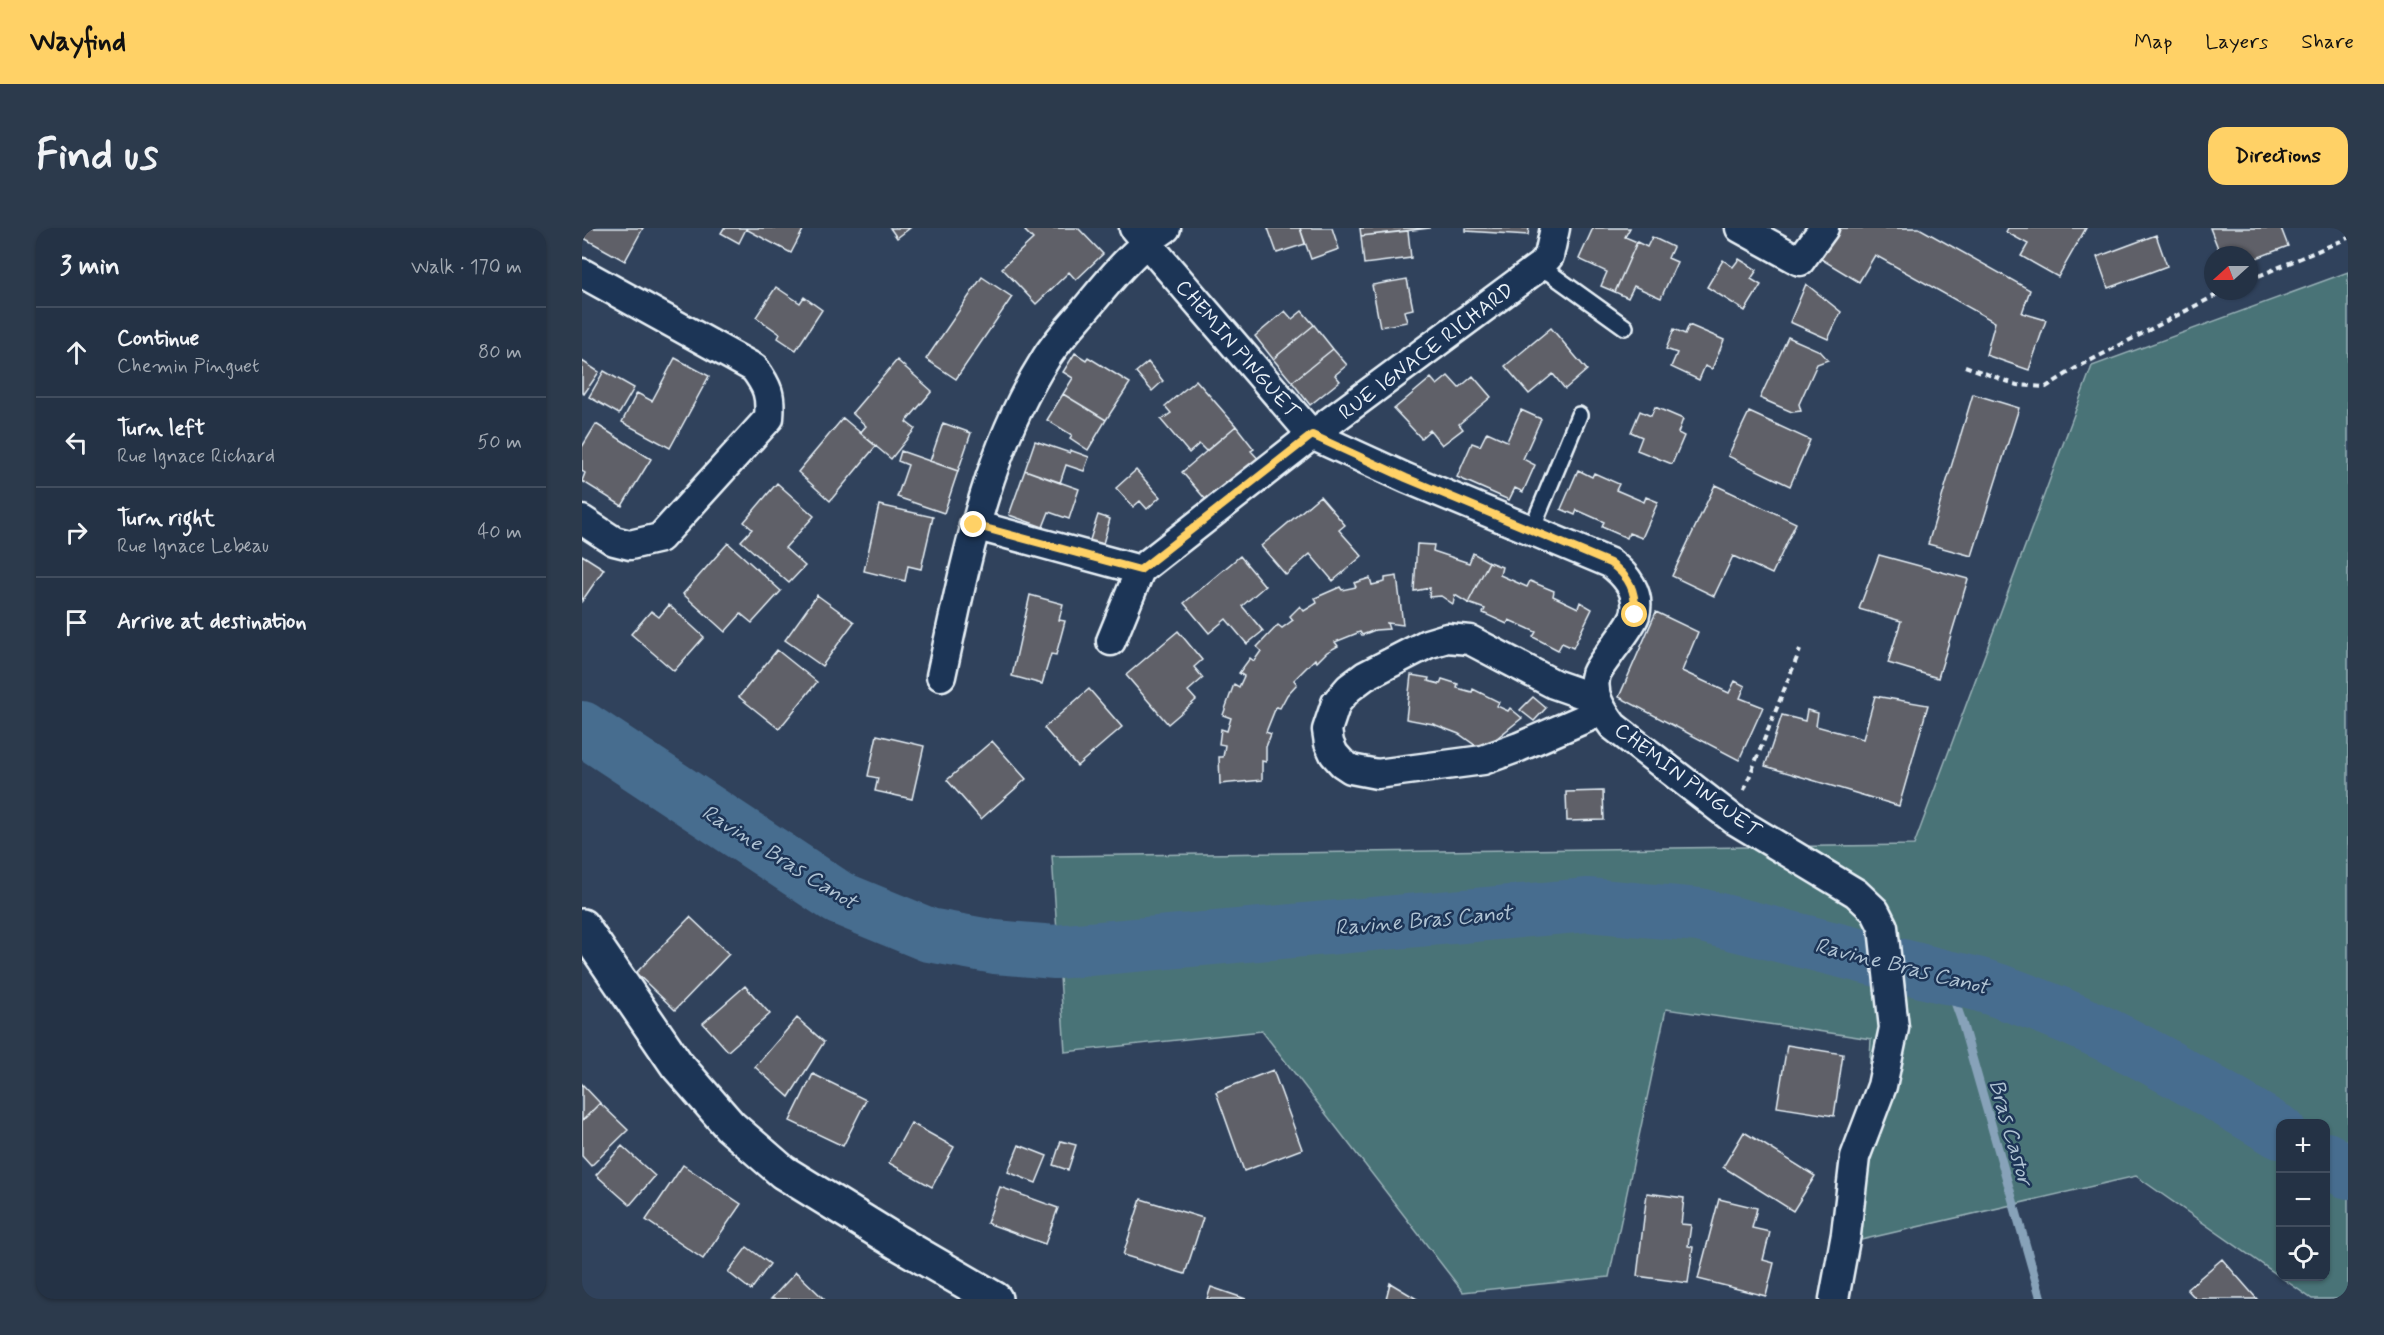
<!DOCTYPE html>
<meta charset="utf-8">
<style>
body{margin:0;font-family:Mynerve,sans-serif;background:#2c3a4c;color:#f1f3f6}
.controls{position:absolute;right:18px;bottom:18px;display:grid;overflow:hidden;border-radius:12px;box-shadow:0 2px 4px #0004}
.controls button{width:54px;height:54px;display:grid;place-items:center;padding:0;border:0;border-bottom:2px solid #414d5e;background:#243245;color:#f1f3f6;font:30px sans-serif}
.compass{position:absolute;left:1622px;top:18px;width:54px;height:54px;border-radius:50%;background:#243245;box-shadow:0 2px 4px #0004;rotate:249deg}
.stop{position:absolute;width:18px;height:18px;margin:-14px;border:4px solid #ffd166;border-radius:50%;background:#fff}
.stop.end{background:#ffd166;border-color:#fff;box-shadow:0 2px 6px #0008}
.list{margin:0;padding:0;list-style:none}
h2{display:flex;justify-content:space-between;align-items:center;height:78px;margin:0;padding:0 24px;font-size:26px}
h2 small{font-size:20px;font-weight:400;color:#a3aab3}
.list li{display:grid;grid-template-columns:39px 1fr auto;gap:18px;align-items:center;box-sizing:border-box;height:90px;padding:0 24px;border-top:2px solid #414d5e}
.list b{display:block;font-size:22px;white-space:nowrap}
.list p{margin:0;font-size:20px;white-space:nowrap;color:#a3aab3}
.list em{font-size:20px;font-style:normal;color:#a3aab3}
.icon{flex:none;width:33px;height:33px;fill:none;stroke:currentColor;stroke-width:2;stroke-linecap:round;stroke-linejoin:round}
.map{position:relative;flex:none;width:1766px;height:1071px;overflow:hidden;border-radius:18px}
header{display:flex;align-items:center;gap:36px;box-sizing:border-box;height:84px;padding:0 30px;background:#ffd166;color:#111}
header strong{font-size:28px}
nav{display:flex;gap:33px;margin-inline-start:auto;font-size:21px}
.intro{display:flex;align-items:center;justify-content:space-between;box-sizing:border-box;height:144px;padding:0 36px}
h1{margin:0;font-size:42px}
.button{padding:15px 27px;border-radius:18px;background:#ffd166;color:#111;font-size:21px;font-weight:700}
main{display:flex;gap:36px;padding:0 36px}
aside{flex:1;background:#243245;border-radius:18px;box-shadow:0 2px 4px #0004}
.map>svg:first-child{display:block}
.green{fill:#4a7377;stroke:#99b2b8;stroke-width:1.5;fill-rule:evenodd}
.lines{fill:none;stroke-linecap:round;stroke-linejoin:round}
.stream{stroke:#87a2b9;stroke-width:9}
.river{stroke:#476d8f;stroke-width:54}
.building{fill:#5e6068;stroke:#e8f1f8;stroke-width:1.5}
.service-casing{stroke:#e8f1f8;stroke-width:20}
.minor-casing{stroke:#e8f1f8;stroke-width:33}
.tertiary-casing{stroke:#e8f1f8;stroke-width:38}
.path{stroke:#e8f1f8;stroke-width:4;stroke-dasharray:6 4.5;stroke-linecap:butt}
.service{stroke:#1d3557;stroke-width:15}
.minor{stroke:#1d3557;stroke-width:28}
.tertiary{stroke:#1d3557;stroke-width:33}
.route{stroke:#ffd166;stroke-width:8}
.labels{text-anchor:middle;stroke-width:5;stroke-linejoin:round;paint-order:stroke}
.street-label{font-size:21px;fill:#e8f1f8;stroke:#1d3557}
.water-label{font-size:22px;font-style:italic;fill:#b0c3d3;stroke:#1d3557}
</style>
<header>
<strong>Wayfind</strong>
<nav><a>Map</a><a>Layers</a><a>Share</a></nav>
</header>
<div class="intro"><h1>Find us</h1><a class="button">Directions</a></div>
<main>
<aside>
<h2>3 min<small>Walk · 170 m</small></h2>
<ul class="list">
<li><svg class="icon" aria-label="ahead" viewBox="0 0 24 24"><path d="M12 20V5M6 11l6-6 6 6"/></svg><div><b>Continue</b><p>Chemin Pinguet</p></div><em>80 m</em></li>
<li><svg class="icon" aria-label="left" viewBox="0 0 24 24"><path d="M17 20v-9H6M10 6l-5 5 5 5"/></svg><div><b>Turn left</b><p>Rue Ignace Richard</p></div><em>50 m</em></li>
<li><svg class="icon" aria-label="right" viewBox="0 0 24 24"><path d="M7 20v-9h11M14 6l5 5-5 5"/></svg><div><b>Turn right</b><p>Rue Ignace Lebeau</p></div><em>40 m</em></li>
<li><svg class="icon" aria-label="arrive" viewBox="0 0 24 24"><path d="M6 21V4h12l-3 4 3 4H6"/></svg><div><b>Arrive at destination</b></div></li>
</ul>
</aside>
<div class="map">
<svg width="1766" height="1071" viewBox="0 0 1766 1071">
<rect width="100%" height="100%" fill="#30425c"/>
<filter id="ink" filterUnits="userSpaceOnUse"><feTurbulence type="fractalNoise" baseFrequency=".0167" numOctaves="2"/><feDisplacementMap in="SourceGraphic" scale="12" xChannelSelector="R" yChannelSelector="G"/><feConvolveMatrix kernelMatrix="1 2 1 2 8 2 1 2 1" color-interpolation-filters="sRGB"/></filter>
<g filter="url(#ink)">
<path class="green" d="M 1766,44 L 1766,1071 L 1730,1071 L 1554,948 L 1279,1012 L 1289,811 L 1084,781 L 1027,1049 L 881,1064 L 680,803 L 483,824 L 470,628 L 1332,617 L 1510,138 ZM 1698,896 L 1744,896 L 1744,1048 L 1698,1048 Z"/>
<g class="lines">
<path class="stream" d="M 1364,749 L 1379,791 L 1459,1071"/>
<path class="river" d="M 0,500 L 257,670 L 347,707 L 413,719 L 473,724 L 1006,677 L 1117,687 L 1364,749 C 1398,755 1424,765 1456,777 C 1542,810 1619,857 1698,904
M 1744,931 L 1766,944"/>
</g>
<path class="building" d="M 0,0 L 61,0 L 43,33 L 0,9 Z
M 142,0 L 222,0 L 209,25 L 164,1 L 157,15 L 139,5 Z
M 308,0 L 328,0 L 315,10 Z
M 446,0 L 496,0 L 521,26 L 494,52 L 487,44 L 454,76 L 420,40 L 451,11 L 443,3 Z
M 686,0 L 718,0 L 723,16 L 695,25 Z
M 718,0 L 750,0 L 757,21 L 729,31 Z
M 778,0 L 848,0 L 779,8 Z
M 884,0 L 947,0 L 946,7 L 884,3 Z
M 1011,0 L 1048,0 L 1043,9 L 1055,14 L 1033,64 L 1019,58 L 1025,44 L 997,31 Z
M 1259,0 L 1337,0 L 1448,62 L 1440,85 L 1464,92 L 1447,142 L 1404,127 L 1413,94 L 1293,27 L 1277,54 L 1239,31 Z
M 1426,0 L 1504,0 L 1476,49 L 1439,28 L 1446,16 L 1424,4 Z
M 1628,0 L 1699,0 L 1706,18 L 1667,33 L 1667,27 L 1648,27 L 1646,22 L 1638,25 Z
M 826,3 L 829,30 L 782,36 L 779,8 Z
M 1574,7 L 1585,38 L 1526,60 L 1515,29 Z
M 1070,9 L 1091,19 L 1086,30 L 1095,34 L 1079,70 L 1052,58 L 1046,70 L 1033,64 L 1055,14 L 1065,19 Z
M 1157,31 L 1175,42 L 1169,51 L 1179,57 L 1163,83 L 1125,59 L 1141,32 L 1151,39 Z
M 400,49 L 430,69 L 374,151 L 344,131 Z
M 825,51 L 831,81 L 822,83 L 825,94 L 798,99 L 790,57 Z
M 1224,56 L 1259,84 L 1246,111 L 1208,94 Z
M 194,59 L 218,75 L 222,69 L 240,82 L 214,122 L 196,110 L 198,106 L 174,89 Z
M 703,83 L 710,91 L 720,83 L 732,97 L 691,131 L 673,108 Z
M 732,97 L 751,121 L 710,154 L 691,131 Z
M 1107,97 L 1142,112 L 1130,141 L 1123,138 L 1117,152 L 1089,139 L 1095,125 L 1084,121 L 1092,101 L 1103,106 Z
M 969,100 L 1005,142 L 983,161 L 971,146 L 947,166 L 923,138 Z
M 1206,109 L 1238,123 L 1246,132 L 1235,136 L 1217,176 L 1219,183 L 1210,184 L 1178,170 Z
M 751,121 L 765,137 L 753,147 L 758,153 L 728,177 L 710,154 Z
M 493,125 L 504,132 L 506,129 L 548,155 L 524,192 L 481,166 L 491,150 L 481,144 Z
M 93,130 L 127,148 L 88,220 L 40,194 L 55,165 L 70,173 Z
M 315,132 L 350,163 L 324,194 L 333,201 L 309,231 L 278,205 L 284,198 L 270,185 Z
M 0,133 L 17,144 L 2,166 L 0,165 Z
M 566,134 L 581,153 L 570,163 L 554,144 Z
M 22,143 L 52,160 L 37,186 L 7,169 Z
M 866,148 L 877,160 L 891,148 L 909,169 L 877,196 L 881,201 L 860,217 L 848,202 L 839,210 L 812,181 L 849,150 L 855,157 Z
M 614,152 L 654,198 L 624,223 L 617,216 L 607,225 L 579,192 L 589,185 L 583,178 Z
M 481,166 L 524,192 L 506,222 L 488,210 L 490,207 L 465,192 Z
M 1391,166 L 1437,180 L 1390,328 L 1346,316 Z
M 1073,179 L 1101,191 L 1096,205 L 1102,208 L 1090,236 L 1055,222 L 1060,209 L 1049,204 L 1058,183 L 1069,188 Z
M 939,182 L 959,191 L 941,231 L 953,237 L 941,264 L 933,260 L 927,272 L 875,249 L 890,215 L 898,218 L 905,204 L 925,213 Z
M 1167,184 L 1228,212 L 1208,258 L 1146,228 Z
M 261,190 L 294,218 L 248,273 L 216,244 Z
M 361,195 L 389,205 L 376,243 L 348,233 Z
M 14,196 L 69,231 L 40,278 L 0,253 L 3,245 L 0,243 L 0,219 Z
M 654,198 L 672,221 L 669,223 L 681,236 L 625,273 L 600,244 Z
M 453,213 L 488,225 L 488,222 L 507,229 L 502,243 L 484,237 L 478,255 L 443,242 Z
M 319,223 L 376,243 L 362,285 L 315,269 L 326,237 L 316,233 Z
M 443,242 L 497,261 L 487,291 L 467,284 L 461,299 L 427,287 Z
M 554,242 L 578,269 L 565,281 L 558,273 L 551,279 L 534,260 Z
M 996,242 L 1010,249 L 1012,245 L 1037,256 L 1034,262 L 1062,274 L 1064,269 L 1076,274 L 1060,310 L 1047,305 L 1045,310 L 1020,299 L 1022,294 L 995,282 L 993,287 L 979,281 Z
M 195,255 L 232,288 L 203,320 L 223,338 L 207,355 L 159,313 L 170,301 L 162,294 Z
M 1133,257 L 1214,295 L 1190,346 L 1151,328 L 1132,368 L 1090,348 Z
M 738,268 L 763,297 L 757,302 L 780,328 L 751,353 L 728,326 L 704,347 L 679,318 Z
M 297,277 L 351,289 L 339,341 L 326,338 L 323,353 L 282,343 Z
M 516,287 L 528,291 L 520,319 L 507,315 Z
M 146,315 L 199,363 L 170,395 L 159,386 L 143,404 L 101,366 Z
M 835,316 L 852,317 L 851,323 L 887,335 L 891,325 L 907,334 L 886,375 L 873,367 L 871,376 L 859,368 L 847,369 L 848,360 L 832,363 Z
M 0,327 L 22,341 L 0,373 Z
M 1297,327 L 1386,351 L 1356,450 L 1306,435 L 1319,393 L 1277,381 Z
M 658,328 L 683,358 L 660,378 L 681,403 L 665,416 L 644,391 L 627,405 L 602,375 Z
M 907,334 L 920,339 L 918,347 L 945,359 L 948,353 L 972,363 L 971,368 L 996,380 L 998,374 L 1010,381 L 991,420 L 980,415 L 976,422 L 951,409 L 954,404 L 927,392 L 925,396 L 901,385 L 903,381 L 886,375 Z
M 815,348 L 821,397 L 805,395 L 807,401 L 793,402 L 780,407 L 778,404 L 753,414 L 756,418 L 745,424 L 735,434 L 733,431 L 712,452 L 715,456 L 705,467 L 698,480 L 694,479 L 684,504 L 689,506 L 684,519 L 684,534 L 680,533 L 680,552 L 638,556 L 637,529 L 641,529 L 643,517 L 637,516 L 639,501 L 645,503 L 649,490 L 641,487 L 652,456 L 657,459 L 662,448 L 657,445 L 668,430 L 672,433 L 679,423 L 675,419 L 696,397 L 700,400 L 711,392 L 708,388 L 718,378 L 722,383 L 735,375 L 733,370 L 758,359 L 760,362 L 774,359 L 772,355 L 788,350 L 790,357 L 803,354 L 803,350 Z
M 235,367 L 272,394 L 240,438 L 203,412 Z
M 448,367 L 481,376 L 477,392 L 483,393 L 474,427 L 469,426 L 460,456 L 430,448 Z
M 87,377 L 122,409 L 92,443 L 49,406 L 69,383 L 77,389 Z
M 1074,384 L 1116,404 L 1100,443 L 1147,465 L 1153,453 L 1163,458 L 1158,470 L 1181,479 L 1157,532 L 1037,469 Z
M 596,403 L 620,432 L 612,439 L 621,450 L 606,463 L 614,472 L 586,496 L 544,447 Z
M 195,422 L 235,454 L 197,501 L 157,469 Z
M 829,447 L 847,450 L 846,453 L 858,456 L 860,451 L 876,456 L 875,460 L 890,464 L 891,461 L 917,474 L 915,478 L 926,483 L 928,480 L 940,490 L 900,522 L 877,506 L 851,496 L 824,491 Z
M 507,461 L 540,499 L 495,538 L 462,500 Z
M 1293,468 L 1346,477 L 1317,578 L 1183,538 L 1200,487 L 1223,493 L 1225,482 L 1236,485 L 1234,498 L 1281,511 Z
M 951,469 L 964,480 L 952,493 L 938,482 Z
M 295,507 L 342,518 L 330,571 L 293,563 L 296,550 L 286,548 Z
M 410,513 L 444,551 L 399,591 L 365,552 Z
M 1021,563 L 1022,592 L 985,593 L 984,564 Z
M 108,689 L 147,726 L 93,782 L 54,745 Z
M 163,758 L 188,786 L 146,823 L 121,795 Z
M 215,790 L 242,814 L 207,869 L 173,839 Z
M 1205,817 L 1261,826 L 1252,888 L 1195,879 Z
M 691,842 L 720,921 L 662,943 L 634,864 Z
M 231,846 L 284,872 L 261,918 L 208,893 Z
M 0,856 L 18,875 L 0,893 Z
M 18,875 L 46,902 L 9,938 L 0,928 L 0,893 Z
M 329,895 L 372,919 L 350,959 L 307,935 Z
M 1162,904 L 1233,948 L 1211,983 L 1141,939 Z
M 479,913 L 494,917 L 486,942 L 471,937 Z
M 437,917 L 465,928 L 454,955 L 426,944 Z
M 40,918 L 73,948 L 48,977 L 14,947 Z
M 101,937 L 159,976 L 121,1031 L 64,992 Z
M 418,959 L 476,980 L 463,1016 L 405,995 Z
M 1065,965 L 1102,970 L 1099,996 L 1109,997 L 1106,1018 L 1111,1019 L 1106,1055 L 1055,1048 Z
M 559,971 L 621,990 L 603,1046 L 541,1027 Z
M 1137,971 L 1175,980 L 1170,1000 L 1188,1004 L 1181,1032 L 1192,1035 L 1184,1068 L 1116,1051 Z
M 165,1019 L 188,1036 L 169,1062 L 146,1044 Z
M 1640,1031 L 1675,1071 L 1614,1071 L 1605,1061 Z
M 214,1044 L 242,1071 L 189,1071 Z
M 808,1055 L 835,1071 L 804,1071 Z
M 629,1059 L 664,1071 L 625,1071 Z"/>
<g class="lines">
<g class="service-casing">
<path id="service" d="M 958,38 L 1043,99
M 952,303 L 956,286 L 997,187"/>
</g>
<g class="minor-casing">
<path id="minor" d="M 552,0 L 730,207 L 824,250 L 1028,335 C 1044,347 1059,365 1053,387 C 1049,398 1034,416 1027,426 C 1023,432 1017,439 1014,446 C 1008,466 1020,483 1031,498 L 1151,591 L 1274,665 L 1293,683 L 1301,699 L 1312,800 L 1300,858 L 1273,929 L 1264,1006 L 1252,1071
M 1158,0 L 1218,33 L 1242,0
M 0,45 L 172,140 C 186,159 189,167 187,190 L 78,310 L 48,317 L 32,313 L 0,292
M 392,297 L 558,342
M 529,413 L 558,342 L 730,207 L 958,38 L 967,28 L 973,0
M 359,448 C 383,338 403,226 464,130 C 476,111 493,94 507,77 C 530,49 554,20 584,0
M 1015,471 L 972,456 L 888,412 L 865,410 L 845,416 L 783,448 L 767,460 L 754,475 L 745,502 L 747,515 L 752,526 L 760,535 L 769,541 L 795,546 L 901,532 L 937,519 L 1020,483"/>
</g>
<g class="tertiary-casing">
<path id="tertiary" d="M 0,698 L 95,837 L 148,898 L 201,944 L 313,1013 L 413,1071"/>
</g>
<path class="path" d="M 1667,52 L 1766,10
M 1383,138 L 1435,157 L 1464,159 L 1494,140 L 1642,63
M 1162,562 L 1218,422"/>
<use href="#service" class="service"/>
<use href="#minor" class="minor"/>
<use href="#tertiary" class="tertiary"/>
</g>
</g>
<g class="lines" filter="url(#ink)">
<path class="route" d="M 392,297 L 558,342 L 730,207 L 824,250 L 1028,335 C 1048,349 1054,363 1053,387"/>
</g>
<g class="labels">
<g class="street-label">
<text transform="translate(656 121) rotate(49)" y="7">CHEMIN PINGUET</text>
<text transform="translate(844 123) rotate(-37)" y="7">RUE IGNACE RICHARD</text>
<text transform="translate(1106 552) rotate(37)" y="7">CHEMIN PINGUET</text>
</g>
<g class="water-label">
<text transform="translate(198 628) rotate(32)" y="8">Ravine Bras Canot</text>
<text transform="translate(841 691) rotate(-5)" y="8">Ravine Bras Canot</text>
<text transform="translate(1320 737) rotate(14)" y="8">Ravine Bras Canot</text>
<text transform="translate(1430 904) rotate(74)" y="8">Bras Castor</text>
</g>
</g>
</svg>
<div class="controls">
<button>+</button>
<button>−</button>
<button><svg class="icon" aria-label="locate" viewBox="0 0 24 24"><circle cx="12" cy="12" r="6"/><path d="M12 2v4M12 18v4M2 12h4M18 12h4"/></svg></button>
</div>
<svg class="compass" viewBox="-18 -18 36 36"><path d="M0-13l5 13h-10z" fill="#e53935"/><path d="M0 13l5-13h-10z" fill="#a3aab3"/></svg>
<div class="stop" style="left:1053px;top:387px"></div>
<div class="stop end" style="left:392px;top:297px"></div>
</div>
</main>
